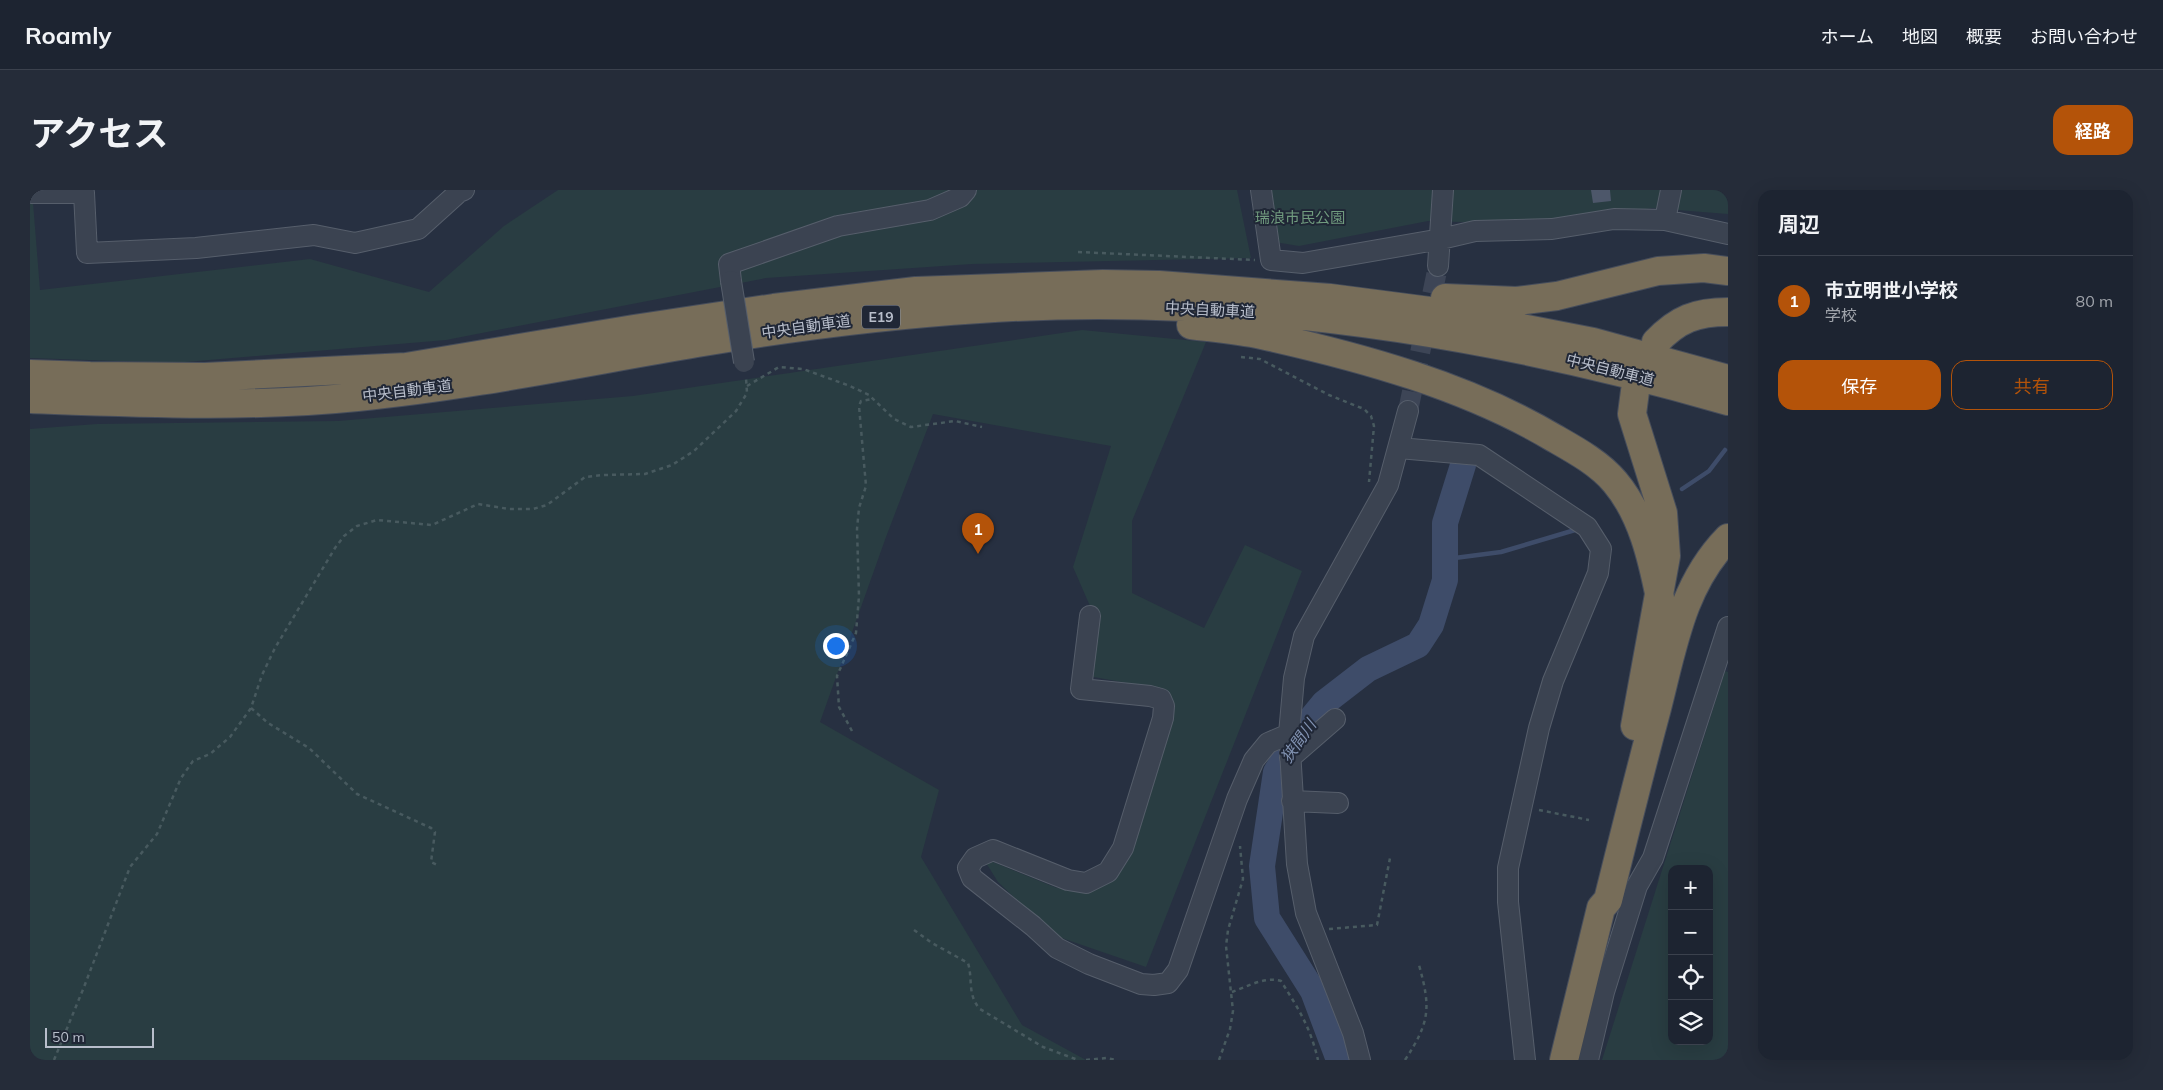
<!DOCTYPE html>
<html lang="ja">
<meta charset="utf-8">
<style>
body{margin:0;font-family:Mulish,"Noto Sans JP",sans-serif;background:#252c39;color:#f1f3f6}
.controls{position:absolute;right:15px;bottom:15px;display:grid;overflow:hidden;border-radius:10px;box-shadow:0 5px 20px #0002}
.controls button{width:45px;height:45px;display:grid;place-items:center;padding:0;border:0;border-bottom:1px solid #3b414d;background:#1d2431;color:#f1f3f6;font:25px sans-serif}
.scale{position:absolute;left:15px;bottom:12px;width:109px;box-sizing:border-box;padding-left:5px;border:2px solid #b8becb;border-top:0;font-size:14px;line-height:18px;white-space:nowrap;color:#b8becb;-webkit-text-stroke:4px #202736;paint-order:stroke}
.you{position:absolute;left:805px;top:455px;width:18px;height:18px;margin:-12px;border:4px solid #fff;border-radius:50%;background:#1a73e8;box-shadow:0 0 0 8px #1a73e833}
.badge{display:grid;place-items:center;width:32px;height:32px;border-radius:50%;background:#b45309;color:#fff;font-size:16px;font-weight:700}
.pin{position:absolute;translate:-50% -41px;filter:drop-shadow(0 1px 2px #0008)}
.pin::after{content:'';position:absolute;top:26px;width:18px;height:15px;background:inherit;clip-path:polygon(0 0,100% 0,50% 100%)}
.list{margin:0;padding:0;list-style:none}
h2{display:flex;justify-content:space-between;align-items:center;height:65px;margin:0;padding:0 20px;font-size:21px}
h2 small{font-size:16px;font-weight:400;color:#a0a4ab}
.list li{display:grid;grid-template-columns:32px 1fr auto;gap:15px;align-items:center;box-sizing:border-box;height:90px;padding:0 20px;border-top:1px solid #3b414d}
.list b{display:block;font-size:19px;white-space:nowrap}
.list p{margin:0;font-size:16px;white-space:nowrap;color:#a0a4ab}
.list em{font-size:16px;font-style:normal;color:#a0a4ab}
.actions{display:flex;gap:10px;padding:15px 20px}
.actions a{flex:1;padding:11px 0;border:1px solid #b45309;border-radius:15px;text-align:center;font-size:18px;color:#b45309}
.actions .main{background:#b45309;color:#fff}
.icon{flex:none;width:28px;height:28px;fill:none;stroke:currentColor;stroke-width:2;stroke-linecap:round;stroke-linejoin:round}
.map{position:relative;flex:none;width:1698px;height:870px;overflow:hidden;border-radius:15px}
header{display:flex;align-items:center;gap:30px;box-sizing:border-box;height:70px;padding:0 25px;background:#1d2431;border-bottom:1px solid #3b414d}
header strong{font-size:24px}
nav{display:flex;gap:28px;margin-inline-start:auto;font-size:18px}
.intro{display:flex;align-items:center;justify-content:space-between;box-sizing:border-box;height:120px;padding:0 30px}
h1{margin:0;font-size:35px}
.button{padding:12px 22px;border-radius:15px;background:#b45309;color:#fff;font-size:18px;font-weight:700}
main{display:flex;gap:30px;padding:0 30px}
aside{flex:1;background:#1d2431;border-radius:15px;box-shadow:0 5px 20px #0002}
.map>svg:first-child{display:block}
.green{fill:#293d42;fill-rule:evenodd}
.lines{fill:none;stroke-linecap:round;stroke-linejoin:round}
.stream{stroke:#3e4c69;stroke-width:4.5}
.river{stroke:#3e4c69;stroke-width:26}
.building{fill:#4d576a}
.minor-tunnel{stroke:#3d4556;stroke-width:20;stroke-dasharray:20 10;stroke-linecap:butt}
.minor-casing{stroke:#565e6b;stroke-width:22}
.highway-casing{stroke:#464d5b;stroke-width:30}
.path{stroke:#485a5f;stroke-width:2.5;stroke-dasharray:4 4;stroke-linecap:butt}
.minor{stroke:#3b4351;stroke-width:20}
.highway{stroke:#776d59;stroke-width:28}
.minor-bridge-casing{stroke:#565e6b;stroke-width:22;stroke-linecap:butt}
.minor-bridge{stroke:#3b4351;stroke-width:20}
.labels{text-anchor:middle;stroke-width:4;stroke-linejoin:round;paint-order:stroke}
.shield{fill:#202736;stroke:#8a919e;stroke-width:1}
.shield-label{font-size:14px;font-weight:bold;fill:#b8becb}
.park-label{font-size:15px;fill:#709b7e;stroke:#202736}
.street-label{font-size:15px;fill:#b8becb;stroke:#202736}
.water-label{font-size:16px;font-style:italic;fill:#8192b1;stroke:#202736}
</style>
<header>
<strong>Roamly</strong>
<nav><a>ホーム</a><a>地図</a><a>概要</a><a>お問い合わせ</a></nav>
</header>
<div class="intro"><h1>アクセス</h1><a class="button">経路</a></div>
<main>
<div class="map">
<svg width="1698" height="870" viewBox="0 0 1698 870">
<rect width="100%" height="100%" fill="#273041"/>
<path class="green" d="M 0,0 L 2,0 L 10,100 L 280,69 L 399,102 L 474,36 L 528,0 L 1207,0 L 1221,68 L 942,74 L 736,88 L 416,150 L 144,173 L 0,168 Z
M 1235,0 L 1698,0 L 1698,24 L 1622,18 L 1526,35 L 1398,31 L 1269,56 L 1245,52 Z
M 1052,140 L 1176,152 L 1102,331 L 1102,403 L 1174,438 L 1215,355 L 1272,381 L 1116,777 L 1023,745 L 968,692 L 953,668 L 1027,698 L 1074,684 L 1136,500 L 1047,484 L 1060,416 L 1043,377 L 1081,256 L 903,224 L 856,347 L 790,532 L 909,600 L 891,667 L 992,835 L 1056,870 L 0,870 L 0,239 L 67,234 L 308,231 L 603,206 Z
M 1695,481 L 1698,482 L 1698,870 L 1572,870 ZM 1642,679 L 1679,679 L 1679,851 L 1642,851 Z"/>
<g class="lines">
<path class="stream" d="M 1652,299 L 1679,281 L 1695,260
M 1417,369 L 1471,362 L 1545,340"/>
<path class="river" d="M 1309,870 L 1283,801 L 1237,728 L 1232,676 L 1246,582 L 1280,530 L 1294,513 L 1338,479 L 1388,455 L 1401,435 L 1415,390 L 1415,333 L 1433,275"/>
</g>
<path class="building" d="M 1561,0 L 1580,0 L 1581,11 L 1563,13 Z"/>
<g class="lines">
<path class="minor-tunnel" d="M 1378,221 L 1408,76"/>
<g class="minor-casing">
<path id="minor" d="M 1231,0 L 1241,70 L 1273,73 L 1411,49 L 1445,41 L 1522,39 L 1584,29 L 1635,30 L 1698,44
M 0,3 L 54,3 L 57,63 L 166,58 L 284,45 L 325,53 L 388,39 L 429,2 L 434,0
M 1635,30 L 1641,0
M 1408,76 L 1413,0
M 701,91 L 699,74 L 808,36 L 900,20 L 930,7 L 936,0
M 1369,258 L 1449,265 L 1557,337 L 1571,359 L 1568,383 L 1523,491 L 1509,538 L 1478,678 L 1478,712 L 1495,870
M 1060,426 L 1051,499 L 1120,506 L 1131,509 L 1134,516 L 1133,528 L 1093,658 L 1078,682 L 1056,693 L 1038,690 L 963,660 L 945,668 L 938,678 L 942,688 L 1003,736 L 1027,758 L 1059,774 L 1111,794 L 1124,795 L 1138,793 L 1148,780 L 1207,609 L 1224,570 L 1238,553 L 1259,544
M 1260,568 L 1305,529
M 1262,611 L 1308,613
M 1330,870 L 1323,843 L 1276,723 L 1267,674 L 1259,544 L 1264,488 L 1274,446 L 1358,295 L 1378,221
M 1558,870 L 1574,802 L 1607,696 L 1623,668 L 1698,437"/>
</g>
<g class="highway-casing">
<path id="highway" d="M 1415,108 L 1487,111 L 1527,106 L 1628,81 L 1674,78 L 1698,81
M 1161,135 C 1185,138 1209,140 1232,145 C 1331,167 1437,196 1524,248 C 1545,260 1569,273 1585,292 C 1612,324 1622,368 1630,408
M 1626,152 C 1648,129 1666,122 1698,122
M 0,184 L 60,186 L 175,187 L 376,177 L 604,139 L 744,118 L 886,101 L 1073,94 L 1129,95 L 1300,108 L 1415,123 L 1563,152 L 1698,189
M 0,209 C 109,213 219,218 327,207 C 441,196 554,172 667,153 C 761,137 855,125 949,119 C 1201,102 1456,141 1698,211
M 1605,536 L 1636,366 L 1633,323 L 1602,224 L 1605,201
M 1534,870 L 1571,718 L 1578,710 C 1594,646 1610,581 1627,518 C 1643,456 1652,395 1698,348"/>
</g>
<path class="path" d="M 1048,62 L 1225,70
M 1211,167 L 1230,169 L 1299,205 L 1334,219 L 1341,226 L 1344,236 L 1339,292
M 717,196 L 749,177 L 773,179 L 820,196 L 839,205 L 864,229 L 881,237 L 925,231 L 952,237
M 221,518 L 238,533 L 279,558 L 327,604 L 401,638 L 405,642 L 401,672 L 407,675
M 822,541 L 809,517 L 807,486 L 826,443 L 829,406 L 827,339 L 829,318 L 836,296 L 829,216 L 831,211 L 843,209
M 1509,620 L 1559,630
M 1299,739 L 1347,735 L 1360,668
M 884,740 L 902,753 L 938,773 C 943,789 937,805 950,819 L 1013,857 L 1048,870
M 1202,802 C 1216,797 1235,786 1251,791 C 1269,820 1280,836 1288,870
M 24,870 L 54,797 L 100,677 L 127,644 L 151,588 L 163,571 L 180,564 L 200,547 L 221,518 L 232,485 L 245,458 L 305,358 L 314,346 L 327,336 L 347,330 L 402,335 L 448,314 L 479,319 L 503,319 L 517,315 L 555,287 L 573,285 L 615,284 L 642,275 L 664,261 L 706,221 L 717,203 L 716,188
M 1056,870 L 1076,868 L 1087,870
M 1189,870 L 1200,839 L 1203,821 L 1196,756 L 1198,740 L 1213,689 L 1210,656
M 1375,870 C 1400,832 1401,818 1389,775"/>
<use href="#minor" class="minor"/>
<use href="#highway" class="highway"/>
<g class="minor-bridge-casing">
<path id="minor-bridge" d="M 701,91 L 714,172"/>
</g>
<use href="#minor-bridge" class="minor-bridge"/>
</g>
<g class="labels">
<rect class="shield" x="832" y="115.5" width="38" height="23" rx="4"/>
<g class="shield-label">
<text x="851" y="132">E19</text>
</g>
<g class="park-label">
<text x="1270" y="33">瑞浪市民公園</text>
</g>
<g class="street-label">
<text transform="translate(1180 120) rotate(3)" y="5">中央自動車道</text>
<text transform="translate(776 137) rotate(-8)" y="5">中央自動車道</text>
<text transform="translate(1580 180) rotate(14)" y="5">中央自動車道</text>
<text transform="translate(377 201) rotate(-7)" y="5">中央自動車道</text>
</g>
<g class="water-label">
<text transform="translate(1268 551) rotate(-55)" y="6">狭間川</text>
</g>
</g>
</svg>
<div class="controls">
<button>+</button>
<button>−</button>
<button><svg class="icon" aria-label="locate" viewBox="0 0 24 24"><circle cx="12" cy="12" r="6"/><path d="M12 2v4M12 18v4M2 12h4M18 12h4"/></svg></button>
<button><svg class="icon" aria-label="layers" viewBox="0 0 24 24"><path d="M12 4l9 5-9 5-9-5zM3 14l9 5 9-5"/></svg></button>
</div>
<div class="scale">50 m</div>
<div class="you"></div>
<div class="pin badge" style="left:948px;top:364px">1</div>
</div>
<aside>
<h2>周辺<small></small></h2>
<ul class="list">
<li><span class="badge">1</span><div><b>市立明世小学校</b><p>学校</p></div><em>80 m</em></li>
</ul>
<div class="actions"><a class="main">保存</a><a>共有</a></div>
</aside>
</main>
